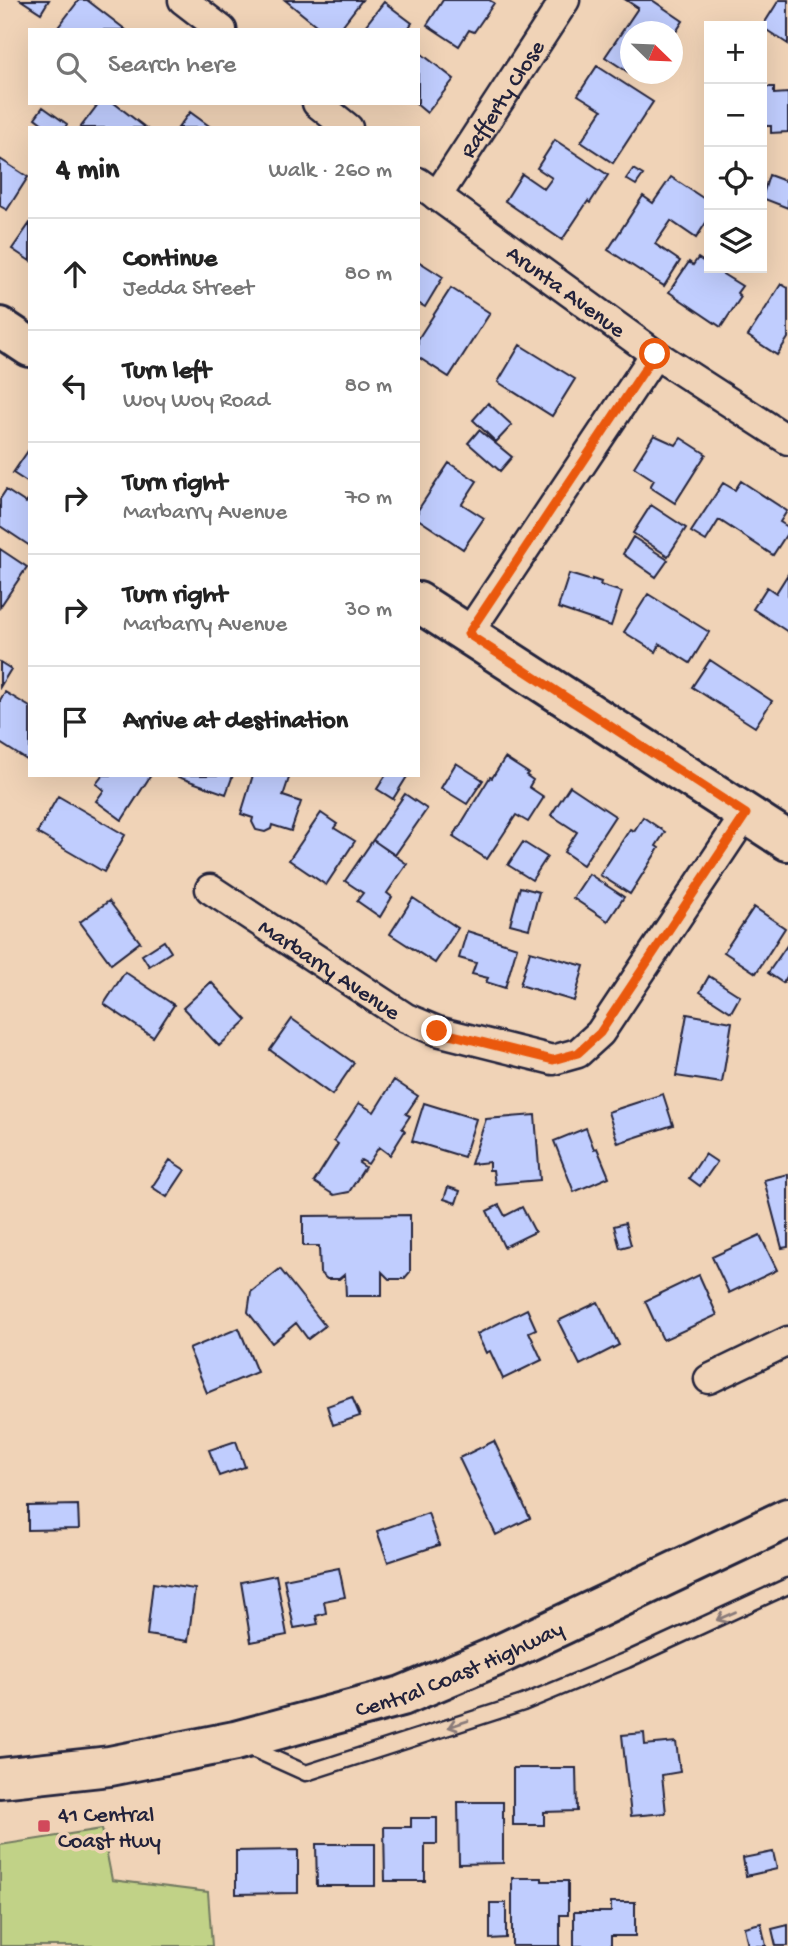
<!DOCTYPE html>
<meta charset="utf-8">
<style>
body{margin:0;font-family:"Gochi Hand",sans-serif;background:#f6f6f6;color:#222}
.controls{position:absolute;right:21px;top:21px;display:grid;overflow:hidden;border-radius:0px;box-shadow:0 7px 28px #0002}
.controls button{width:63px;height:63px;display:grid;place-items:center;padding:0;border:0;border-bottom:2px solid #e0e0e0;background:#fff;color:#222;font:35px sans-serif}
.compass{position:absolute;left:620px;top:21px;width:63px;height:63px;border-radius:50%;background:#fff;box-shadow:0 7px 28px #0002;rotate:113deg}
.stop{position:absolute;width:21px;height:21px;margin:-16px;border:5px solid #ea580c;border-radius:50%;background:#fff}
.stop.end{background:#ea580c;border-color:#fff;box-shadow:0 2px 7px #0008}
.list{margin:0;padding:0;list-style:none}
h2{display:flex;justify-content:space-between;align-items:center;height:91px;margin:0;padding:0 28px;font-size:30px}
h2 small{font-size:23px;font-weight:400;color:#767676}
.list li{display:grid;grid-template-columns:46px 1fr auto;gap:21px;align-items:center;box-sizing:border-box;height:112px;padding:0 28px;border-top:2px solid #e0e0e0}
.list b{display:block;font-size:26px;white-space:nowrap}
.list p{margin:0;font-size:23px;white-space:nowrap;color:#767676}
.list em{font-size:23px;font-style:normal;color:#767676}
.icon{flex:none;width:38px;height:38px;fill:none;stroke:currentColor;stroke-width:2;stroke-linecap:round;stroke-linejoin:round}
.map{position:relative;flex:none;width:788px;height:1946px;overflow:hidden}
.search{position:absolute;background:#fff;box-shadow:0 7px 28px #0002;left:28px;top:28px;width:392px;height:77px;display:flex;align-items:center;gap:18px;box-sizing:border-box;padding:0 24px;border-radius:0px;color:#767676;font-size:26px}
.panel{position:absolute;background:#fff;box-shadow:0 7px 28px #0002;left:28px;top:126px;width:392px;height:651px;border-radius:0px}
.map>svg:first-child{display:block}
.green{fill:#c1d287;stroke:#727a61;stroke-width:2}
.building{fill:#c0cdfe;stroke:#22223b;stroke-width:2}
.lines{fill:none;stroke-linecap:round;stroke-linejoin:round}
.lane-casing{stroke:#22223b;stroke-width:19}
.street-casing{stroke:#22223b;stroke-width:33}
.secondary-casing{stroke:#22223b;stroke-width:44}
.highway-casing{stroke:#22223b;stroke-width:44}
.lane{stroke:#f0d3b7;stroke-width:14}
.street{stroke:#f0d3b7;stroke-width:28}
.secondary{stroke:#f0d3b7;stroke-width:38}
.highway{stroke:#f0d3b7;stroke-width:38}
.oneway{stroke:#897a79}
.route{stroke:#ea580c;stroke-width:9}
.poi-dot{fill:#d1495b;stroke:#f0d3b7;stroke-width:2.5}
.labels{text-anchor:middle;stroke-width:7;stroke-linejoin:round;paint-order:stroke}
.street-label{font-size:23px;fill:#22223b;stroke:#f0d3b7}
.poi-label{font-size:23px;fill:#22223b;stroke:#f0d3b7;text-anchor:start}
</style>
<div class="map">
<svg width="788" height="1946" viewBox="0 0 788 1946">
<rect width="100%" height="100%" fill="#f0d3b7"/>
<filter id="ink" filterUnits="userSpaceOnUse"><feTurbulence type="fractalNoise" baseFrequency=".0143" numOctaves="2"/><feDisplacementMap in="SourceGraphic" scale="14" xChannelSelector="R" yChannelSelector="G"/><feConvolveMatrix kernelMatrix="1 2 1 2 8 2 1 2 1" color-interpolation-filters="sRGB"/></filter>
<g filter="url(#ink)">
<path class="green" d="M 102,1829 L 112,1880 L 208,1892 L 212,1946 L 0,1946 L 0,1845 Z"/>
<path class="building" d="M 21,0 L 49,0 L 41,13 Z
M 79,0 L 87,0 L 126,30 L 56,30 Z
M 285,0 L 362,0 L 339,30 L 322,30 Z
M 443,0 L 489,0 L 494,3 L 474,32 L 469,30 L 459,46 L 427,25 Z
M 626,0 L 652,0 L 683,21 L 672,38 L 672,32 L 630,32 L 630,74 L 649,74 L 643,82 L 605,57 L 638,8 Z
M 779,0 L 788,0 L 788,44 L 762,27 Z
M 384,2 L 412,23 L 407,30 L 362,30 Z
M 418,51 L 454,79 L 427,113 L 415,103 L 418,103 Z
M 597,66 L 653,102 L 613,163 L 581,142 L 602,110 L 578,95 Z
M 762,87 L 774,87 L 774,94 L 788,93 L 788,132 L 771,133 L 771,126 L 762,126 Z
M 99,103 L 114,103 L 146,128 L 80,128 Z
M 43,107 L 67,124 L 65,128 L 48,128 L 35,118 Z
M 190,112 L 212,128 L 178,128 Z
M 555,140 L 608,175 L 590,203 L 588,201 L 562,240 L 505,201 L 522,174 L 544,189 L 552,178 L 537,168 Z
M 0,159 L 28,177 L 7,210 L 0,206 Z
M 633,169 L 643,175 L 636,185 L 626,179 Z
M 769,175 L 788,182 L 788,208 L 762,198 Z
M 671,177 L 709,202 L 709,218 L 696,238 L 671,221 L 655,244 L 680,261 L 664,286 L 608,250 L 643,196 L 653,203 Z
M 30,223 L 30,261 L 12,249 Z
M 698,258 L 709,265 L 709,268 L 713,268 L 742,286 L 737,293 L 741,297 L 721,327 L 669,292 L 689,262 L 693,265 Z
M 418,261 L 443,277 L 425,307 L 418,303 Z
M 781,284 L 788,288 L 788,338 L 777,355 L 748,336 Z
M 451,288 L 490,313 L 449,377 L 418,357 L 418,339 Z
M 520,345 L 575,379 L 552,416 L 498,382 Z
M 488,403 L 512,425 L 496,442 L 473,420 Z
M 479,430 L 512,457 L 500,471 L 468,443 Z
M 654,435 L 676,445 L 681,438 L 706,454 L 675,503 L 650,487 L 654,480 L 634,467 Z
M 30,448 L 30,484 L 13,473 Z
M 449,463 L 477,481 L 462,504 L 484,518 L 463,549 L 418,519 L 418,510 Z
M 741,481 L 787,511 L 780,522 L 788,527 L 788,532 L 773,555 L 719,520 L 706,541 L 691,532 L 723,483 L 735,490 Z
M 6,490 L 26,503 L 30,498 L 30,546 L 0,526 L 0,499 Z
M 651,505 L 686,528 L 668,556 L 633,533 Z
M 633,537 L 668,560 L 656,577 L 623,554 Z
M 0,549 L 27,567 L 0,607 Z
M 569,574 L 592,581 L 592,579 L 601,582 L 600,585 L 622,592 L 611,626 L 558,608 Z
M 788,574 L 788,632 L 753,609 L 767,587 L 776,593 Z
M 648,594 L 709,632 L 690,663 L 660,644 L 656,652 L 624,632 Z
M 710,660 L 772,701 L 755,727 L 692,687 Z
M 0,662 L 11,669 L 0,687 Z
M 5,692 L 30,707 L 30,762 L 0,743 L 0,700 Z
M 505,758 L 528,773 L 526,775 L 533,780 L 529,787 L 544,797 L 528,822 L 516,815 L 487,859 L 453,837 L 490,777 L 492,778 Z
M 456,763 L 483,780 L 467,804 L 441,788 Z
M 103,775 L 151,775 L 122,820 L 96,801 L 104,790 L 96,784 Z
M 179,775 L 233,775 L 226,794 L 178,777 Z
M 253,775 L 290,775 L 283,796 L 301,802 L 291,831 L 272,825 L 271,829 L 265,832 L 256,830 L 252,822 L 253,818 L 241,814 Z
M 386,775 L 408,775 L 393,799 L 377,789 Z
M 570,786 L 615,816 L 583,865 L 564,852 L 577,832 L 551,815 Z
M 405,794 L 427,809 L 395,855 L 373,840 Z
M 58,796 L 125,835 L 104,872 L 37,833 Z
M 321,813 L 337,824 L 334,828 L 355,841 L 326,885 L 289,860 Z
M 643,817 L 665,832 L 656,846 L 659,848 L 630,894 L 600,875 L 630,829 L 634,831 Z
M 373,840 L 407,864 L 387,893 L 392,897 L 380,917 L 357,901 L 363,893 L 345,881 Z
M 523,842 L 547,857 L 532,880 L 508,865 Z
M 589,874 L 624,897 L 608,921 L 573,898 Z
M 520,887 L 539,892 L 529,929 L 510,924 Z
M 413,898 L 458,928 L 435,963 L 390,934 Z
M 109,901 L 140,942 L 111,964 L 80,922 Z
M 754,907 L 785,928 L 756,973 L 724,952 Z
M 467,931 L 517,947 L 505,988 L 486,982 L 488,978 L 472,974 L 476,963 L 459,958 Z
M 164,941 L 171,952 L 149,966 L 142,955 Z
M 788,944 L 788,975 L 783,983 L 768,973 Z
M 530,951 L 584,966 L 574,1001 L 520,985 Z
M 125,972 L 174,1005 L 153,1037 L 104,1004 Z
M 709,976 L 740,996 L 731,1012 L 700,992 Z
M 211,982 L 247,1020 L 219,1046 L 183,1008 Z
M 687,1014 L 732,1022 L 722,1083 L 676,1076 Z
M 292,1019 L 354,1063 L 332,1095 L 270,1050 Z
M 394,1080 L 418,1096 L 406,1114 L 410,1116 L 402,1128 L 405,1131 L 390,1155 L 379,1147 L 368,1164 L 361,1160 L 359,1163 L 365,1167 L 349,1192 L 334,1195 L 314,1182 L 338,1144 L 334,1141 L 359,1103 L 374,1112 Z
M 663,1094 L 673,1125 L 618,1143 L 608,1112 Z
M 424,1103 L 476,1119 L 464,1157 L 412,1141 Z
M 535,1115 L 540,1180 L 495,1184 L 493,1170 L 489,1170 L 489,1162 L 471,1164 L 486,1119 Z
M 586,1128 L 594,1149 L 597,1148 L 609,1177 L 574,1192 L 554,1141 Z
M 705,1154 L 717,1162 L 700,1186 L 689,1178 Z
M 170,1160 L 185,1170 L 167,1197 L 152,1187 Z
M 788,1174 L 788,1247 L 782,1248 L 764,1180 Z
M 448,1187 L 460,1191 L 456,1203 L 444,1199 Z
M 499,1205 L 505,1216 L 522,1207 L 535,1232 L 504,1247 L 487,1211 Z
M 410,1215 L 410,1272 L 404,1279 L 389,1279 L 382,1272 L 382,1296 L 346,1296 L 345,1274 L 339,1279 L 327,1279 L 320,1273 L 319,1246 L 303,1246 L 303,1216 Z
M 625,1223 L 631,1245 L 620,1248 L 614,1226 Z
M 760,1235 L 777,1270 L 729,1293 L 712,1257 Z
M 280,1269 L 325,1326 L 308,1339 L 296,1323 L 272,1343 L 248,1312 L 251,1292 Z
M 699,1275 L 717,1315 L 663,1340 L 645,1301 Z
M 598,1302 L 619,1345 L 580,1365 L 558,1321 Z
M 527,1309 L 536,1329 L 529,1332 L 542,1360 L 503,1379 L 490,1351 L 486,1353 L 477,1334 Z
M 239,1328 L 257,1372 L 207,1393 L 189,1349 Z
M 352,1397 L 360,1416 L 333,1425 L 327,1406 Z
M 236,1441 L 245,1467 L 219,1476 L 209,1450 Z
M 494,1441 L 530,1518 L 496,1535 L 459,1458 Z
M 78,1505 L 79,1529 L 28,1530 L 28,1506 Z
M 428,1513 L 439,1545 L 388,1562 L 377,1531 Z
M 339,1568 L 345,1597 L 324,1601 L 326,1613 L 316,1616 L 318,1624 L 294,1628 L 284,1579 Z
M 276,1575 L 287,1635 L 251,1642 L 241,1582 Z
M 153,1583 L 195,1589 L 188,1641 L 147,1635 Z
M 644,1733 L 645,1745 L 676,1742 L 680,1772 L 662,1775 L 666,1813 L 631,1816 L 622,1735 Z
M 513,1768 L 576,1768 L 577,1811 L 544,1812 L 544,1825 L 513,1825 Z
M 458,1802 L 503,1802 L 503,1863 L 459,1864 Z
M 411,1818 L 437,1818 L 437,1844 L 425,1844 L 425,1881 L 385,1881 L 384,1827 L 411,1827 Z
M 316,1844 L 375,1844 L 375,1886 L 317,1886 Z
M 298,1850 L 298,1893 L 236,1894 L 236,1851 Z
M 773,1852 L 777,1869 L 746,1876 L 743,1858 Z
M 512,1878 L 542,1878 L 542,1881 L 568,1881 L 568,1915 L 560,1915 L 560,1946 L 512,1946 Z
M 611,1902 L 635,1902 L 635,1936 L 611,1936 L 611,1946 L 574,1946 L 574,1912 L 611,1912 Z
M 490,1903 L 506,1903 L 506,1938 L 490,1939 Z
M 761,1923 L 766,1946 L 748,1946 L 744,1927 Z
M 788,1925 L 788,1946 L 776,1946 L 772,1929 Z"/>
<g class="lines">
<g class="lane-casing">
<path id="lane" d="M 246,1746 L 306,1773 L 523,1703 L 627,1660 L 788,1586"/>
</g>
<g class="street-casing">
<g id="street">
<path d="M 183,0 L 222,30"/>
<path d="M 317,103 L 348,128"/>
<path id="s1" d="M 418,182 L 655,354 L 788,440"/>
<path id="s2" d="M 437,196 L 565,0"/>
<path d="M 468,634 L 655,354"/>
<path id="s3" d="M 210,889 L 406,1018 L 437,1031 L 553,1060 L 578,1053 L 600,1033 L 746,814"/>
<path d="M 709,1379 L 788,1341"/>
</g>
</g>
<g class="secondary-casing">
<path id="secondary" d="M 0,327 L 30,347
M 418,602 L 788,841"/>
</g>
<g class="highway-casing">
<g id="highway">
<path id="s4" d="M 0,1778 L 110,1766 L 235,1741 L 402,1696 L 492,1658 L 788,1518"/>
</g>
</g>
<use href="#lane" class="lane"/>
<use href="#street" class="street"/>
<use href="#secondary" class="secondary"/>
<use href="#highway" class="highway"/>
</g>
<defs><path id="oneway-shaft" d="M-6 0H5M1.5-3L5.5 0L1.5 3" fill="none" stroke-width="1.6" stroke-linecap="round" stroke-linejoin="round" transform="scale(1.75)"/></defs>
<g class="oneway">
<use href="#oneway-shaft" transform="translate(726 1616) rotate(156)"/>
<use href="#oneway-shaft" transform="translate(458 1724) rotate(162)"/>
</g>
</g>
<g class="lines" filter="url(#ink)">
<path class="route" d="M 437,1031 L 553,1060 L 578,1053 L 600,1033 L 746,814 L 468,634 L 655,354"/>
</g>
<rect class="poi-dot" x="37" y="1819" width="14" height="14" rx="3.5"/>
<g class="labels">
<g class="street-label">
<text dy="8" stroke="none"><textPath href="#s2" startOffset="117">Rafferty Close</textPath></text>
<text dy="8" stroke="none"><textPath href="#s1" startOffset="184">Arunta Avenue</textPath></text>
<text dy="8" stroke="none"><textPath href="#s3" startOffset="144">Marbarry Avenue</textPath></text>
<text dy="8" stroke="none"><textPath href="#s4" startOffset="474">Central Coast Highway</textPath></text>
</g>
<g class="poi-label">
<text x="58" y="1821">41 Central<tspan x="58" dy="26">Coast Hwy</tspan></text>
</g>
</g>
</svg>
<div class="controls">
<button>+</button>
<button>−</button>
<button><svg class="icon" aria-label="locate" viewBox="0 0 24 24"><circle cx="12" cy="12" r="6"/><path d="M12 2v4M12 18v4M2 12h4M18 12h4"/></svg></button>
<button><svg class="icon" aria-label="layers" viewBox="0 0 24 24"><path d="M12 4l9 5-9 5-9-5zM3 14l9 5 9-5"/></svg></button>
</div>
<svg class="compass" viewBox="-18 -18 36 36"><path d="M0-13l5 13h-10z" fill="#e53935"/><path d="M0 13l5-13h-10z" fill="#767676"/></svg>
<div class="stop" style="left:655px;top:354px"></div>
<div class="stop end" style="left:437px;top:1031px"></div>
<div class="search"><svg class="icon" aria-label="search" viewBox="0 0 24 24"><circle cx="10" cy="10" r="6"/><path d="M15 15l6 6"/></svg>Search here</div>
<section class="panel">
<h2>4 min<small>Walk · 260 m</small></h2>
<ul class="list">
<li><svg class="icon" aria-label="ahead" viewBox="0 0 24 24"><path d="M12 20V5M6 11l6-6 6 6"/></svg><div><b>Continue</b><p>Jedda Street</p></div><em>80 m</em></li>
<li><svg class="icon" aria-label="left" viewBox="0 0 24 24"><path d="M17 20v-9H6M10 6l-5 5 5 5"/></svg><div><b>Turn left</b><p>Woy Woy Road</p></div><em>80 m</em></li>
<li><svg class="icon" aria-label="right" viewBox="0 0 24 24"><path d="M7 20v-9h11M14 6l5 5-5 5"/></svg><div><b>Turn right</b><p>Marbarry Avenue</p></div><em>70 m</em></li>
<li><svg class="icon" aria-label="right" viewBox="0 0 24 24"><path d="M7 20v-9h11M14 6l5 5-5 5"/></svg><div><b>Turn right</b><p>Marbarry Avenue</p></div><em>30 m</em></li>
<li><svg class="icon" aria-label="arrive" viewBox="0 0 24 24"><path d="M6 21V4h12l-3 4 3 4H6"/></svg><div><b>Arrive at destination</b></div></li>
</ul>
</section>
</div>
